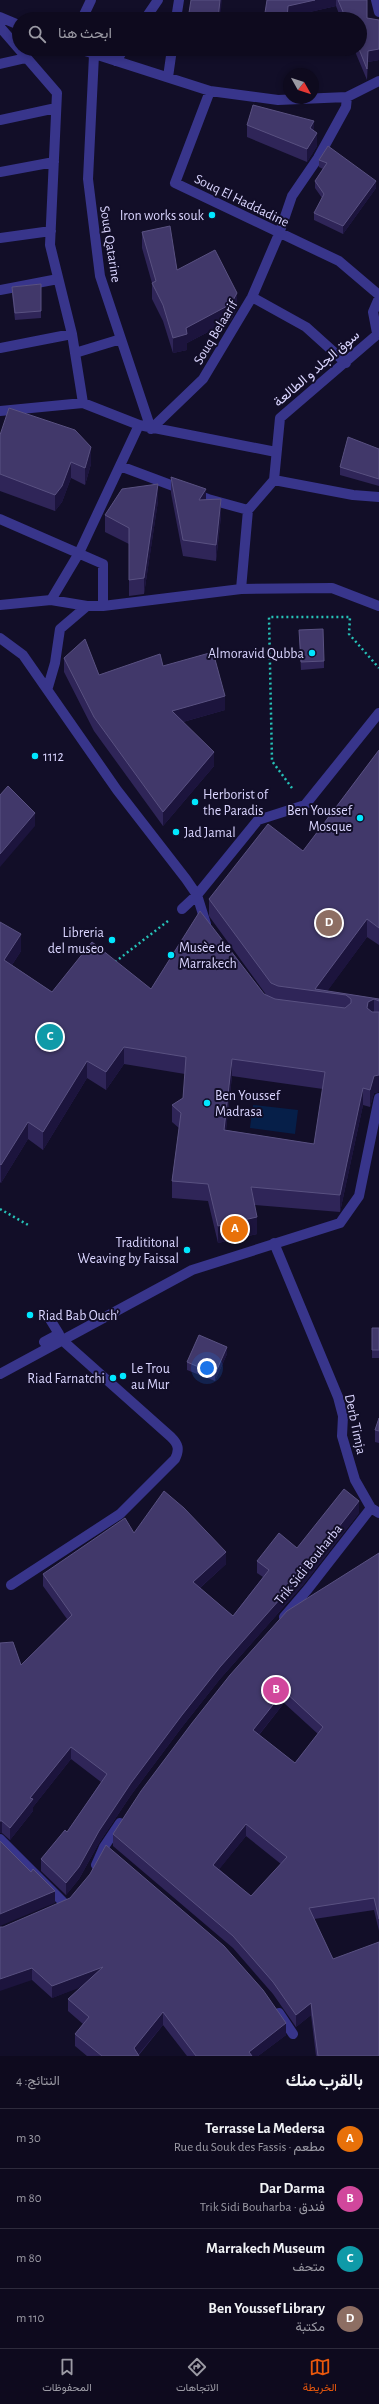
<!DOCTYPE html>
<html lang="ar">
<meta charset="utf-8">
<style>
body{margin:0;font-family:"Alegreya Sans",Vazirmatn,sans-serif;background:#171327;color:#f1f3f6;direction:rtl}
.compass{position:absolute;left:283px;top:68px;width:36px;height:36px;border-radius:50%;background:#0e0a1e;box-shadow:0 2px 6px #0003;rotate:129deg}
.you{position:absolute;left:207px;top:1368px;width:14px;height:14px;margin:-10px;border:3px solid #fff;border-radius:50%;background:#1a73e8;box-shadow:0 0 0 6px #1a73e833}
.badge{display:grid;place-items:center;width:26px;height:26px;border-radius:50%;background:#ea580c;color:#fff;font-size:13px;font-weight:700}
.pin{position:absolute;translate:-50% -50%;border:2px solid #fff;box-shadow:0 1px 4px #0006}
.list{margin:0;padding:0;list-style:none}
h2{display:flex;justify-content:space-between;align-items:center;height:52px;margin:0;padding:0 16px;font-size:17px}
h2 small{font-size:13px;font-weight:400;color:#9b9aa4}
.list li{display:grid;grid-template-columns:26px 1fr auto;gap:12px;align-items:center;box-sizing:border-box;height:60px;padding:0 16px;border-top:1px solid #2e2b3c}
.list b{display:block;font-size:15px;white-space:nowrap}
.list p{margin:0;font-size:13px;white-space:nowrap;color:#9b9aa4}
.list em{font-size:13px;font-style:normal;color:#9b9aa4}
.icon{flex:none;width:22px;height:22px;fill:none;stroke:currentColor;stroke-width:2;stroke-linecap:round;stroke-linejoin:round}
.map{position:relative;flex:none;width:379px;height:2056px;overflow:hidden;direction:ltr}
.search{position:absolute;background:#0e0a1e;box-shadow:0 2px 6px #0003;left:12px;right:12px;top:12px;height:44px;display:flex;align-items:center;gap:10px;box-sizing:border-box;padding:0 14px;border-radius:22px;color:#9b9aa4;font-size:15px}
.sheet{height:292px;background:#0e0a1e}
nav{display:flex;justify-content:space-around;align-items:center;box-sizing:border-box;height:56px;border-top:1px solid #2e2b3c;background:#0e0a1e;font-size:11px;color:#9b9aa4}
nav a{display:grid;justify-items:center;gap:2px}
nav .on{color:#ea580c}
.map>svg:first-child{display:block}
.water{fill:#061f49}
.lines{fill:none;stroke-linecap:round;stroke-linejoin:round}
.path{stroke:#26c2b8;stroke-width:2.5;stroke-dasharray:2 3;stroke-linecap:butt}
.minor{stroke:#38358b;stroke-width:10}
.wall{fill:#2f2558;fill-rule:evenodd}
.shaded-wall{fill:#1c143d}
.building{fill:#41386a;stroke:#595181;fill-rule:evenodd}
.poi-dot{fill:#01e7ff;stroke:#120e28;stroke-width:1.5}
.labels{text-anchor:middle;stroke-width:4;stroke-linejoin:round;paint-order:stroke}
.street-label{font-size:14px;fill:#dad5ff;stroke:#120e28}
.poi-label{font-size:14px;fill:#dad5ff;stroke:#120e28;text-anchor:start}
</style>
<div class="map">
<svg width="379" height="2056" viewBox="0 0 379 2056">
<rect width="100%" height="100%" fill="#120e28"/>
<path class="water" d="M 253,1105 L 298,1110 L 295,1134 L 250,1128 Z"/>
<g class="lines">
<path class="path" d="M 292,788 L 272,761 L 269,617 L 350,617 L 349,634 L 379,668
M 115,962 L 168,921
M 0,1209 L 30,1226"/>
<path class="minor" d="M 376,0 L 379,12
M 0,17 L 19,25
M 82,19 L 91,0
M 145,19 L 158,0
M 176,19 L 179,0
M 0,27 L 57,93 L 50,245 L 72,334 L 83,403
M 79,49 L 210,91 L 278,100 L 347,97 L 379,81
M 94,55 L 88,179 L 100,276 L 151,429
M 116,61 L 124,49
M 0,64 L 26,58
M 168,77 L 172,49
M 210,91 L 175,183 L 339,261 L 379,295
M 0,120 L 56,108
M 0,172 L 54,162
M 0,238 L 51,231
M 0,290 L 58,279
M 252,297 L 306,327 L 346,363
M 377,333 L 373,312 L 379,298
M 0,348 L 72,334
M 75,353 L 121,339
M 0,411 L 83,403 L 139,425
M 151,429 L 203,379 L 252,297 L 279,234 L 292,196 L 318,158 L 346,107 L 347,97
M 120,466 L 208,499 L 248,510
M 274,480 L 353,495 L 379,497
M 0,519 L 103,564 L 103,606
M 241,589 L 248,510 L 274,480 L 280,418 L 379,333
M 51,600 L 79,553 L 139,425 L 276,452
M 0,605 L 51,600 L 87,606 L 103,606 L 241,589 L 332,588 L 379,606
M 0,638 L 23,655 L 117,790 L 186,879 L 197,895 L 206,924
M 48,687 L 55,663 L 60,629 L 87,606
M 182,909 L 197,895 L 258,820 L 305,805 L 379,713
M 274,1243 L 338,1397 L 343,1416 L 342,1436 L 355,1480 L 371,1508 L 379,1513
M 44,1342 L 59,1334 L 48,1316
M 0,1374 L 192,1270 L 340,1223 L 359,1196 L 379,1098
M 11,1585 L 120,1514 L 175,1459 C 180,1449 178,1444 171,1437 L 62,1340
M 284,1617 L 308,1589 L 371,1508
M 0,1839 L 66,1905
M 96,1865 L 104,1847 L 120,1823
M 279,2013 L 293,2034"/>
</g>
<path class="wall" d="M 267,0 L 367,0 L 367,18 L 379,20 L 379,60 L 368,62 L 367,80 L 354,49 L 360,49 L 360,19 L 341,19 L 336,6 L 288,17 Z
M 247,125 L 314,131 L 317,146 L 307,162 L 247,137 Z
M 328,146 L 376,188 L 343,234 L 314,220 L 314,213 L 322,198 L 315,188 L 315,181 L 323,169 L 319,167 L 319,160 Z
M 142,232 L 177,270 L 237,309 L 231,320 L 187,343 L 187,350 L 173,353 L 163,321 L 152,299 L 152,283 L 142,248 Z
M 41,284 L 41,318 L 15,320 L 12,294 L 12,287 Z
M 0,435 L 91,464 L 85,485 L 71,478 L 62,502 L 55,511 L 0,491 Z
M 379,449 L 379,486 L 340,475 L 340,467 Z
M 171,477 L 221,516 L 216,561 L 183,556 L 171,493 Z
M 158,501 L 144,594 L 129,596 L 129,544 L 105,532 L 105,515 Z
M 299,630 L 324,661 L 324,668 L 301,670 Z
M 64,658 L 99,675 L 163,666 L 225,710 L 183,722 L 214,766 L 163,826 L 94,731 L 64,672 Z
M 379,750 L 379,945 L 367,937 L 327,991 L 379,999 L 379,1092 L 374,1093 L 370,1107 L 363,1105 L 340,1212 L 255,1205 L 257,1234 L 218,1243 L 208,1201 L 172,1198 L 172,1181 L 179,1128 L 172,1122 L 172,1105 L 183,1098 L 185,1074 L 124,1064 L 106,1090 L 87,1078 L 43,1150 L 28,1139 L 1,1183 L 0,1182 L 0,922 L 21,951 L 12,965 L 52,992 L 151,989 L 264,994 L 267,996 L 209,916 L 209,899 L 303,851 ZM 232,1076 L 323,1089 L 314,1144 L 226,1130 Z
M 372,1328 L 379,1328 L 379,1358 L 372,1358 Z
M 227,1354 L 215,1381 L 187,1370 L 187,1362 Z
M 379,1418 L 379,1443 L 375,1442 L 375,1430 Z
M 359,1513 L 303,1585 L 220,1679 L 182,1727 L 131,1795 L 99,1843 L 79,1879 L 66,1895 L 41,1871 L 41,1859 L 67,1832 L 101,1782 L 71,1759 L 33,1807 L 33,1811 L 10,1840 L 2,1833 L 0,1833 L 0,1643 L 21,1665 L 67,1619 L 43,1586 L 43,1574 L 134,1533 L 226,1564 L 200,1588 L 233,1616 L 263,1577 L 257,1573 L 257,1561 L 297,1548 Z
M 379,1553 L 379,1931 L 374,1910 L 314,1919 L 379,2056 L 316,2056 L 311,2015 L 296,2027 L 273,1994 L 233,1948 L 113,1846 L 113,1834 ZM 284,1703 L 318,1734 L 295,1763 L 259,1735 ZM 246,1836 L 281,1864 L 251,1896 L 219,1869 Z
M 0,1927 L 286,2035 L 258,2056 L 187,2056 L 163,2025 L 139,2055 L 139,2056 L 87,2056 L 75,2046 L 75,2034 L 83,2024 L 68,2011 L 68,1999 L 82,1986 L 52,1998 L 32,1980 Z"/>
<path class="shaded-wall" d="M 220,0 L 222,0 L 220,19 L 218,19 Z
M 315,0 L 336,0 L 336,6 L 288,17 L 287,19 L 288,6 Z
M 261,49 L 268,49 L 261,52 Z
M 379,49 L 379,60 L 368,62 L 367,80 L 368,51 Z
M 314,121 L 314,134 L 310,128 Z
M 317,133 L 317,146 L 307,162 L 307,149 Z
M 376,181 L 376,188 L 343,234 L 343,226 Z
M 237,293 L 237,309 L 231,320 L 187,343 L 187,350 L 173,353 L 173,338 Z
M 91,447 L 91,464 L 85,485 L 85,468 Z
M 71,462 L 71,478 L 62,502 L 55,511 L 55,495 Z
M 158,484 L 158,501 L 144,594 L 144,578 Z
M 206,489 L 206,505 L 199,500 Z
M 221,499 L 221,516 L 216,561 L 216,545 Z
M 225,696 L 225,710 L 172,725 L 172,711 Z
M 214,752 L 214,766 L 163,826 L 163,812 Z
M 35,813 L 35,826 L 0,867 L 0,854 Z
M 367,919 L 367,937 L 326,993 L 315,989 Z
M 21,934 L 21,951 L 4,977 L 4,960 Z
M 374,999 L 374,1017 L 367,1008 L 368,1002 Z
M 124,1047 L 124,1064 L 106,1090 L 106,1072 Z
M 232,1059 L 232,1076 L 224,1148 L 224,1130 Z
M 87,1061 L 87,1078 L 43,1150 L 43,1132 Z
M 379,1075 L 379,1092 L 374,1093 L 370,1107 L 370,1090 L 374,1076 Z
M 363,1088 L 363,1105 L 340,1212 L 340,1195 Z
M 28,1122 L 28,1139 L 1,1183 L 1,1165 Z
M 257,1217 L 257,1234 L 218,1243 L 218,1226 Z
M 227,1347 L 227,1354 L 215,1381 L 215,1374 Z
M 359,1501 L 359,1513 L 303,1585 L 220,1679 L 182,1727 L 131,1795 L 99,1843 L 79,1879 L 66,1895 L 66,1883 L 99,1831 L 131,1783 L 182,1715 L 220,1667 Z
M 226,1552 L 226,1564 L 193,1594 L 193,1582 Z
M 284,1691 L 284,1703 L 253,1742 L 253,1730 Z
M 71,1747 L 71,1759 L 33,1807 L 33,1811 L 10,1840 L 10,1828 L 30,1798 Z
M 0,1821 L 2,1821 L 2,1833 L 0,1833 Z
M 246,1824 L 246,1836 L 213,1877 L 213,1865 Z
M 55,1891 L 55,1903 L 0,1926 L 0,1914 Z
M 103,1967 L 103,1979 L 52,1998 L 52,1986 Z
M 32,1968 L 32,1980 L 0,1991 L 0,1979 Z
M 311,2003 L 311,2015 L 296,2027 L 296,2015 Z
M 163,2012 L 163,2025 L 137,2056 L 134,2048 Z
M 286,2023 L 286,2035 L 258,2056 L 249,2056 L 249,2052 Z"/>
<path class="building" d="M 191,0 L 220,0 L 218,19 L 188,19 Z
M 267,0 L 315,0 L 288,6 L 287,19 L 264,19 Z
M 338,0 L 367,0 L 367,18 L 379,20 L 379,49 L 368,51 L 367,69 L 359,49 L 360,49 L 360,19 L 346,19 Z
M 253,105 L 314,121 L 310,128 L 317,133 L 307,149 L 247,125 Z
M 328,146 L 376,181 L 343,226 L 314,213 L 324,194 L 315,181 L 327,163 L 319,160 Z
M 170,226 L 177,270 L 215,250 L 237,293 L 231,304 L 186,328 L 187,334 L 173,338 L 163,305 L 152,283 L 156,281 L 142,232 Z
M 41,284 L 41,311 L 15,313 L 12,287 Z
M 9,408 L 75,430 L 91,447 L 85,468 L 71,462 L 62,486 L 55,495 L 0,474 L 0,435 Z
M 348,437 L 379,449 L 379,479 L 340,467 Z
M 171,477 L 206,489 L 199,500 L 221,499 L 216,545 L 183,540 Z
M 158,484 L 144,578 L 129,580 L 129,528 L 105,515 L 122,489 Z
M 323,629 L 324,661 L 301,662 L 299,630 Z
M 85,639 L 99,675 L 160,654 L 163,666 L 213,652 L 225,696 L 172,711 L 214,752 L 163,812 L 94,717 L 64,658 Z
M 379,750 L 379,928 L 367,919 L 315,989 L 379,999 L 379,1001 L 374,999 L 368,1002 L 367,1008 L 372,1012 L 379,1012 L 379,1075 L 374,1076 L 370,1090 L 363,1088 L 340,1195 L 251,1187 L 257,1217 L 218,1226 L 208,1184 L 172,1181 L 181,1113 L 172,1105 L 183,1098 L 186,1057 L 124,1047 L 106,1072 L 87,1061 L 43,1132 L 28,1122 L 1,1165 L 0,1164 L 0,922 L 21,934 L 4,960 L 52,992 L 92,942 L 151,989 L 200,911 L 264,994 L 275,999 L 345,1008 L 351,1003 L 351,999 L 346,995 L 278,986 L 271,983 L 209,899 L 268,824 L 303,851 ZM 232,1059 L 325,1072 L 314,1144 L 224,1130 Z
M 8,786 L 35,813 L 0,854 L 0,795 Z
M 372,1328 L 379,1328 L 379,1350 L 372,1350 Z
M 199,1335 L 227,1347 L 215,1374 L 187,1362 Z
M 379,1418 L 379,1431 L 375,1430 Z
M 344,1489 L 359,1501 L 303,1573 L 220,1667 L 182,1715 L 131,1783 L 99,1831 L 79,1867 L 66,1883 L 41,1859 L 65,1830 L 67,1832 L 107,1774 L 71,1747 L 30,1798 L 33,1799 L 10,1828 L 2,1821 L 0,1821 L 0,1643 L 13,1642 L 21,1665 L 72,1615 L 43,1574 L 125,1518 L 134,1533 L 164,1491 L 184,1508 L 226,1552 L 193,1582 L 233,1616 L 269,1570 L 257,1561 L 279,1533 L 297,1548 Z
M 379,1553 L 379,1919 L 374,1898 L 309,1908 L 333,1959 L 379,1942 L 379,2056 L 318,2056 L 311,2003 L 296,2015 L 273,1982 L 233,1936 L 113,1834 L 141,1791 L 192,1723 L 230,1675 L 287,1611 ZM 284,1691 L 323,1727 L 295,1763 L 253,1730 ZM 246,1824 L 287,1857 L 251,1896 L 213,1865 Z
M 0,1841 L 31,1872 L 33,1869 L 55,1891 L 0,1914 Z
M 106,1845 L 224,1946 L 263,1990 L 286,2023 L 249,2052 L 252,2056 L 196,2056 L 163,2012 L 134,2048 L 139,2056 L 102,2056 L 75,2034 L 89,2017 L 68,1999 L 103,1967 L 52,1986 L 32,1968 L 0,1979 L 0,1927 L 3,1927 L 70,1898 L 90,1874 Z"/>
<g class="poi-dot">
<circle cx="212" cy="215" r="4"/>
<circle cx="312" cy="653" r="4"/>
<circle cx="35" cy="756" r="4"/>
<circle cx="195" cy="802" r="4"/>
<circle cx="360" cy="818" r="4"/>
<circle cx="176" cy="832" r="4"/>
<circle cx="112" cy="940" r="4"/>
<circle cx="171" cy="955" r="4"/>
<circle cx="207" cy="1103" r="4"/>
<circle cx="187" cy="1250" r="4"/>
<circle cx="30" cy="1315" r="4"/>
<circle cx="123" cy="1376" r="4"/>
<circle cx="113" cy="1378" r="4"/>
</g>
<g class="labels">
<g class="street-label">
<text transform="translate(242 200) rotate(26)" y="5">Souq El Haddadine</text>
<text transform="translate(111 244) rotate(81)" y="5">Souq Qatarine</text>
<text transform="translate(215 332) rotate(-59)" y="5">Souq Belaarif</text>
<text transform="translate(316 368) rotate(-41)" y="5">سوق الجلد و الطالعة</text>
<text transform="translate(356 1424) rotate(78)" y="5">Derb Timja</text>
<text transform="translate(308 1564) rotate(-51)" y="5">Trik Sidi Bouharba</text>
</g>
<g class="poi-label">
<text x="204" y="220" text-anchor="end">Iron works souk</text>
<text x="304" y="658" text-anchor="end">Almoravid Qubba</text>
<text x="43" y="761">1112</text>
<text x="203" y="799">Herborist of<tspan x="203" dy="16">the Paradis</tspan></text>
<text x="352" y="815" text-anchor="end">Ben Youssef<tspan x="352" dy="16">Mosque</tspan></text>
<text x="184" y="837">Jad Jamal</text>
<text x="104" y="937" text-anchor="end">Libreria<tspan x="104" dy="16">del museo</tspan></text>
<text x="179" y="952">Musèe de<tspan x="179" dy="16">Marrakech</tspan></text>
<text x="215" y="1100">Ben Youssef<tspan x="215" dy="16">Madrasa</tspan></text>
<text x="179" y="1247" text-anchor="end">Tradititonal<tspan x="179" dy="16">Weaving by Faissal</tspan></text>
<text x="38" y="1320">Riad Bab Ouch’</text>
<text x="131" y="1373">Le Trou<tspan x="131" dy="16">au Mur</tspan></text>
<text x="105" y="1383" text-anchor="end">Riad Farnatchi</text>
</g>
</g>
</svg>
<svg class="compass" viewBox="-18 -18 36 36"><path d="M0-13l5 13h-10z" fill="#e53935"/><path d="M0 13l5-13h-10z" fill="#9b9aa4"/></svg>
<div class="you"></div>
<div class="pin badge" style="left:235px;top:1229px;background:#e8710a">A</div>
<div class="pin badge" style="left:276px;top:1690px;background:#d1479c">B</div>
<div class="pin badge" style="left:50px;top:1037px;background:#0f9aa8">C</div>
<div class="pin badge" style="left:329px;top:923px;background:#8d6e63">D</div>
<div class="search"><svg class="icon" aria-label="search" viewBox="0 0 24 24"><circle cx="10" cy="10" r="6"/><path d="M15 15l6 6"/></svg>ابحث هنا</div>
</div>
<section class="sheet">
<h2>بالقرب منك<small>النتائج: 4</small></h2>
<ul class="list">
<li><span class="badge" style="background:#e8710a">A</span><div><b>Terrasse La Medersa</b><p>مطعم · Rue du Souk des Fassis</p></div><em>30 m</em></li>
<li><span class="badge" style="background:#d1479c">B</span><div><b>Dar Darma</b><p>فندق · Trik Sidi Bouharba</p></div><em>80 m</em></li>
<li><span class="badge" style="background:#0f9aa8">C</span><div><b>Marrakech Museum</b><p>متحف</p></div><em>80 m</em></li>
<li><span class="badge" style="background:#8d6e63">D</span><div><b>Ben Youssef Library</b><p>مكتبة</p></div><em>110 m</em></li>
</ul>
</section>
<nav>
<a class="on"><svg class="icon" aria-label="map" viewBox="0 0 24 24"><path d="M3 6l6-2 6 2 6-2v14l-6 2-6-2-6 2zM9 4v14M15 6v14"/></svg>الخريطة</a>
<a><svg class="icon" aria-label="directions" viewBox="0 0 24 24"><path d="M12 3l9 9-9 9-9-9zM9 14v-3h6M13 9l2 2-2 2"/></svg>الاتجاهات</a>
<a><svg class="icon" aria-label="saved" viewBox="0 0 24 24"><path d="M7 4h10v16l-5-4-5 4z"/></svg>المحفوظات</a>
</nav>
